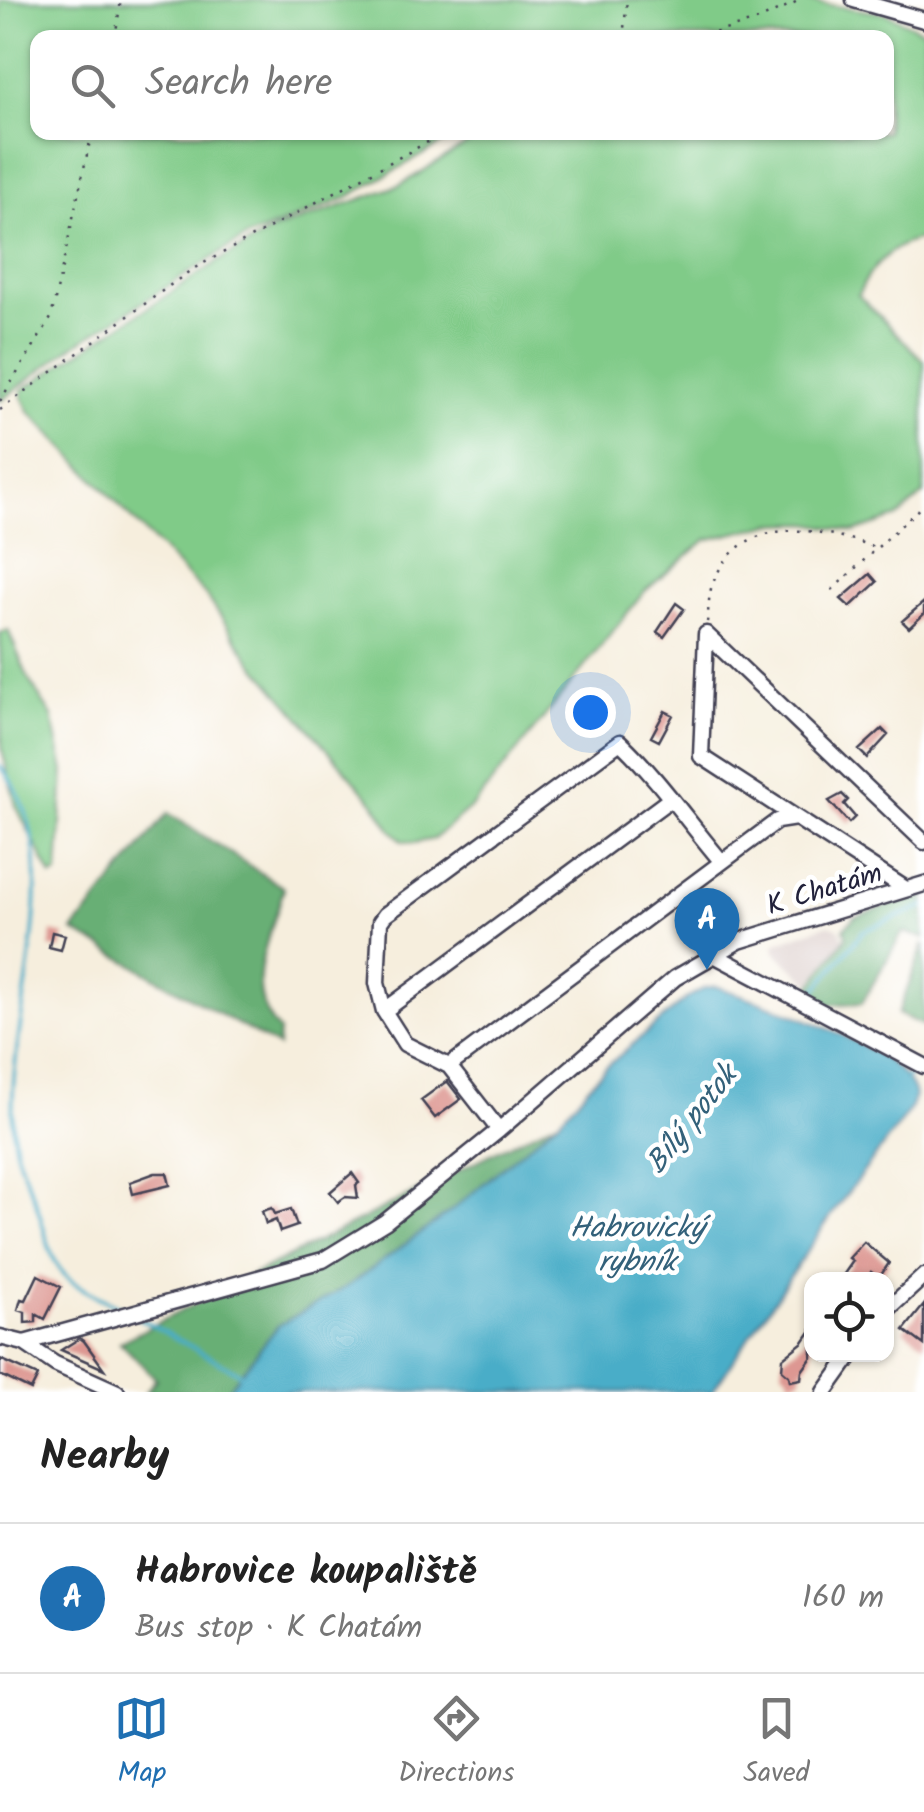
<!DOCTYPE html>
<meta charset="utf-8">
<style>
body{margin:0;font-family:Kalam,sans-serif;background:#f6f6f6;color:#222}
.controls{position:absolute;right:30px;bottom:30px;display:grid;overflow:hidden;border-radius:20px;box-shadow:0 2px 8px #0004}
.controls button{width:90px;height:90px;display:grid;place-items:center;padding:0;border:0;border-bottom:2px solid #e0e0e0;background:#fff;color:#222;font:50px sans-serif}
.you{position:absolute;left:590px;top:712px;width:35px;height:35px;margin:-25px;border:8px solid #fff;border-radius:50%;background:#1a73e8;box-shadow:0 0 0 15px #1a73e833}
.badge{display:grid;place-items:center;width:65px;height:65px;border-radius:50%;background:#1f6fb2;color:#fff;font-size:32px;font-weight:700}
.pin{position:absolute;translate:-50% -82px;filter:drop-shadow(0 2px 5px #0008)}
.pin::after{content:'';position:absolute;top:52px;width:35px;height:30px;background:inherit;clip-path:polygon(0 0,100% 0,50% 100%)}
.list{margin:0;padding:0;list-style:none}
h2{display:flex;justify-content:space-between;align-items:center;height:130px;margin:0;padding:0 40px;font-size:42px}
h2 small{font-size:32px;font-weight:400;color:#767676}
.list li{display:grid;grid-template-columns:65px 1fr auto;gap:30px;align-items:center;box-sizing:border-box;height:150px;padding:0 40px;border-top:2px solid #e0e0e0}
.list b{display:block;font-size:38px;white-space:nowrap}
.list p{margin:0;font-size:32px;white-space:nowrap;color:#767676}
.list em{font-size:32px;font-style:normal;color:#767676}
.icon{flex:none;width:55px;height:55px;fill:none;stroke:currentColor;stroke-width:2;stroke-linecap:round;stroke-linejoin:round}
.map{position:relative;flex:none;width:924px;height:1392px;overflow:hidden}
.search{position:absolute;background:#fff;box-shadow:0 2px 8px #0004;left:30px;right:30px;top:30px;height:110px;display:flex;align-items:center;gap:25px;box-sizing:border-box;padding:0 35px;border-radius:20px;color:#767676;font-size:38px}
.sheet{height:280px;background:#fff}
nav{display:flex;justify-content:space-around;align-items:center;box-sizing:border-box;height:140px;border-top:2px solid #e0e0e0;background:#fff;font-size:28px;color:#767676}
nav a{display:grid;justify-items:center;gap:5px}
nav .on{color:#1f6fb2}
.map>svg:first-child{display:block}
.industrial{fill:#d1c0bc}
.green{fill:#80cb88;stroke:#517662;stroke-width:2.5}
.forest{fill:#68af74;stroke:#456858;stroke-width:2.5}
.water{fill:#48adc8;stroke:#356882;stroke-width:2.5}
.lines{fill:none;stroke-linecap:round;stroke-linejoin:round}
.stream{stroke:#48adc8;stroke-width:4}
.building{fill:#dd9792}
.minor-casing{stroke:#424153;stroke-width:19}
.path{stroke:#424153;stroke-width:2.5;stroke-dasharray:2.5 8;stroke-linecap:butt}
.minor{stroke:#fff;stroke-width:14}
.labels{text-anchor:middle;stroke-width:9;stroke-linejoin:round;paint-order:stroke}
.street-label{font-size:28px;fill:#22223b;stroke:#fff}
.water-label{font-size:30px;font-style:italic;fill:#33617a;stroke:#fff}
</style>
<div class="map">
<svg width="924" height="1392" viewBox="0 0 924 1392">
<rect width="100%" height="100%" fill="#fff"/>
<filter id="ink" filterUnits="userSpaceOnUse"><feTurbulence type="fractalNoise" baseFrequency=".01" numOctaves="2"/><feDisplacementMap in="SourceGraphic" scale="20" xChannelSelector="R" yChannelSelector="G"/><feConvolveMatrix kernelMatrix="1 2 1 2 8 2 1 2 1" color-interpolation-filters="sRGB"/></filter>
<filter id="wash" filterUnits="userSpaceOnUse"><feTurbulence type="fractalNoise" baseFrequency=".0048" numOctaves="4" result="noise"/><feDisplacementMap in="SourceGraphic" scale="40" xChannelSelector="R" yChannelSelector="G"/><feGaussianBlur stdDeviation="2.25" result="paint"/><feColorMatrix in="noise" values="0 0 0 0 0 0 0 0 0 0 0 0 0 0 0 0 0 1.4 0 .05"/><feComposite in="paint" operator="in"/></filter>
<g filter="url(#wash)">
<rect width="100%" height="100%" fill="#f6eedd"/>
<path class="industrial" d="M 829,924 L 839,928 L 844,939 L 810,983 L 775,952 L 774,944 Z"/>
<path class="green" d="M 0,0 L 798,0 L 888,14 L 924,31 L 924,239 C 893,242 870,268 858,295 L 924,361 L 924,494 L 898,517 L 854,532 L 808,523 L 772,524 L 706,540 L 645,591 L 474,805 L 434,839 L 414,843 L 403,841 L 391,830 L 374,803 L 252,662 L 208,598 L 29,411 L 22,397 L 22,390 L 220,260 L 274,230 L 400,185 L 485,133 L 886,132 L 886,38 L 38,38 L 38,132 L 461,133 L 344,199 L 248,237 L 227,249 L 72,347 L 0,401 Z
M 8,630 L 29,680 L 52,716 L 64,771 L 58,874 L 52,877 L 16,806 L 2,750 L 0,633 Z"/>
<path class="forest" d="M 168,813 L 284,888 C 272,936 239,987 279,1031 L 278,1047 L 73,931 Z
M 924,894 L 924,938 L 903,932 L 862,1003 L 824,1005 L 805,994 L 846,937 L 844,928 L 854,917 Z
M 924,943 L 924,1026 L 898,1014 Z
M 560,1119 L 451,1211 L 351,1284 L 278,1326 L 226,1392 L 146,1392 L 156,1379 L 120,1342 Z"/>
<path class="water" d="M 716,986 C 759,1002 907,1048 915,1096 L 910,1110 L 835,1210 L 712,1392 L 226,1392 L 278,1326 L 351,1284 L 451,1211 L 560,1119 L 606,1067 L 688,997 L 705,988 Z"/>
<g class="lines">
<path class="stream" d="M 0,766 C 79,858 1,1027 14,1138 C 16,1159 29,1183 36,1203 C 43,1223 48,1251 59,1268 C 73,1288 102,1298 123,1309
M 812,995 L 863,931 L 924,906
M 907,1078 L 914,1071
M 135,1316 L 241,1374"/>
</g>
<g id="blocks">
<path class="building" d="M 870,574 L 877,582 L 850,607 L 841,599 Z
M 924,602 L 924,614 L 909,628 L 902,621 Z
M 676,603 L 684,609 L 664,637 L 657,632 Z
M 665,711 L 673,715 L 659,741 L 651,737 Z
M 882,729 L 888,735 L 867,758 L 859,750 Z
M 842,794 L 848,800 L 844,804 L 855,817 L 849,823 L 829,801 Z
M 52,932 L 65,935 L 61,950 L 49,947 Z
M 447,1081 L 461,1099 L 435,1118 L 421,1100 Z
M 155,1173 L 167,1173 L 170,1185 L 133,1194 L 130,1182 Z
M 352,1173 L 359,1183 L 356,1185 L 358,1198 L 345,1197 L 338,1202 L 330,1192 Z
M 272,1208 L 275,1214 L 291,1209 L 297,1226 L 280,1232 L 276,1220 L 266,1224 L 262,1211 Z
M 864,1242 L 889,1263 L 879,1278 L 871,1272 L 868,1278 L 864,1275 L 861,1280 L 853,1280 L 844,1274 L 853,1261 L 849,1258 Z
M 38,1275 L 61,1287 L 45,1319 L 36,1314 L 36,1322 L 25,1323 L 25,1312 L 18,1310 L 21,1299 L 26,1300 Z
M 924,1305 L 924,1345 L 904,1330 Z
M 812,1329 L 812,1357 L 802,1371 L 801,1379 L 790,1381 L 789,1376 L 782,1370 L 783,1358 L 803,1342 Z
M 80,1338 L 84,1341 L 104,1369 L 61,1350 Z
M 0,1359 L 38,1376 L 31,1390 L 0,1375 Z"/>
</g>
</g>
<g filter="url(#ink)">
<use href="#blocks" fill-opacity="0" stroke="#424153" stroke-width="2.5"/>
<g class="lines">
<g class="minor-casing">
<path id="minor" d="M 854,0 L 924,20
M 706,634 L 701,756 L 906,889
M 706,634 L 924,842
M 716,956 L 924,1066
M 384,1011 L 669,800
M 449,1066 L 722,862
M 499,1130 L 449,1066 L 405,1044 L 384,1011 L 377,983 L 380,922 L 385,915 L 620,742 C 658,778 688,822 722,862 L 777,821 L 796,818
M 886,1311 L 924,1276
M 0,1337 L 24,1343 L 323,1260 L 385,1222 L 499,1130 L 675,978 L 739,941 L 924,884
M 24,1343 L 55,1364 L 117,1392
M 825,1392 L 852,1354"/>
</g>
<path class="path" d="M 115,38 L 121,0
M 623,38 L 627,0
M 695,38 L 754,22 L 800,0
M 0,401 L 51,318 L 92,132
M 0,410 L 191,270 L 446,132
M 832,590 L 924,504
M 707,622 C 709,610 708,594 713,583 C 741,512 819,527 877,548"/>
<use href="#minor" class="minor"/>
</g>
</g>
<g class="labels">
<g class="street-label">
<text transform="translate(824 888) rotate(-17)" y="10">K Chatám</text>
</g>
<g class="water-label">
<text transform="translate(691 1119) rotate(-52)" y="10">Bílý potok</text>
<text x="637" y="1237">Habrovický<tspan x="637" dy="34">rybník</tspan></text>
</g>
</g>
</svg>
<div class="controls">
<button><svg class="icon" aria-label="locate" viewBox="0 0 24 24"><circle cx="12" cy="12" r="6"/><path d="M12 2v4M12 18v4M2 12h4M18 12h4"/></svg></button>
</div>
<div class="you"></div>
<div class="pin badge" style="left:707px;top:970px">A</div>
<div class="search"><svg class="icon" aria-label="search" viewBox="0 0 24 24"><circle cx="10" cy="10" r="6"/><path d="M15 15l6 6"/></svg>Search here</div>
</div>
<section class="sheet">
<h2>Nearby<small></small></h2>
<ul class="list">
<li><span class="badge">A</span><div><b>Habrovice koupaliště</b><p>Bus stop · K Chatám</p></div><em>160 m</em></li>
</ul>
</section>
<nav>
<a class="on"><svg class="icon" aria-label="map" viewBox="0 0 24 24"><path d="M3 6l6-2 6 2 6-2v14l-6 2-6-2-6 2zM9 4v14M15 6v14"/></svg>Map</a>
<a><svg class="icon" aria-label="directions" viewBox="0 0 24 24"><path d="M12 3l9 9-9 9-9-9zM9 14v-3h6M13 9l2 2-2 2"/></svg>Directions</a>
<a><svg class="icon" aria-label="saved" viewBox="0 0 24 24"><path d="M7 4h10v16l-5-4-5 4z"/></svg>Saved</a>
</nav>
